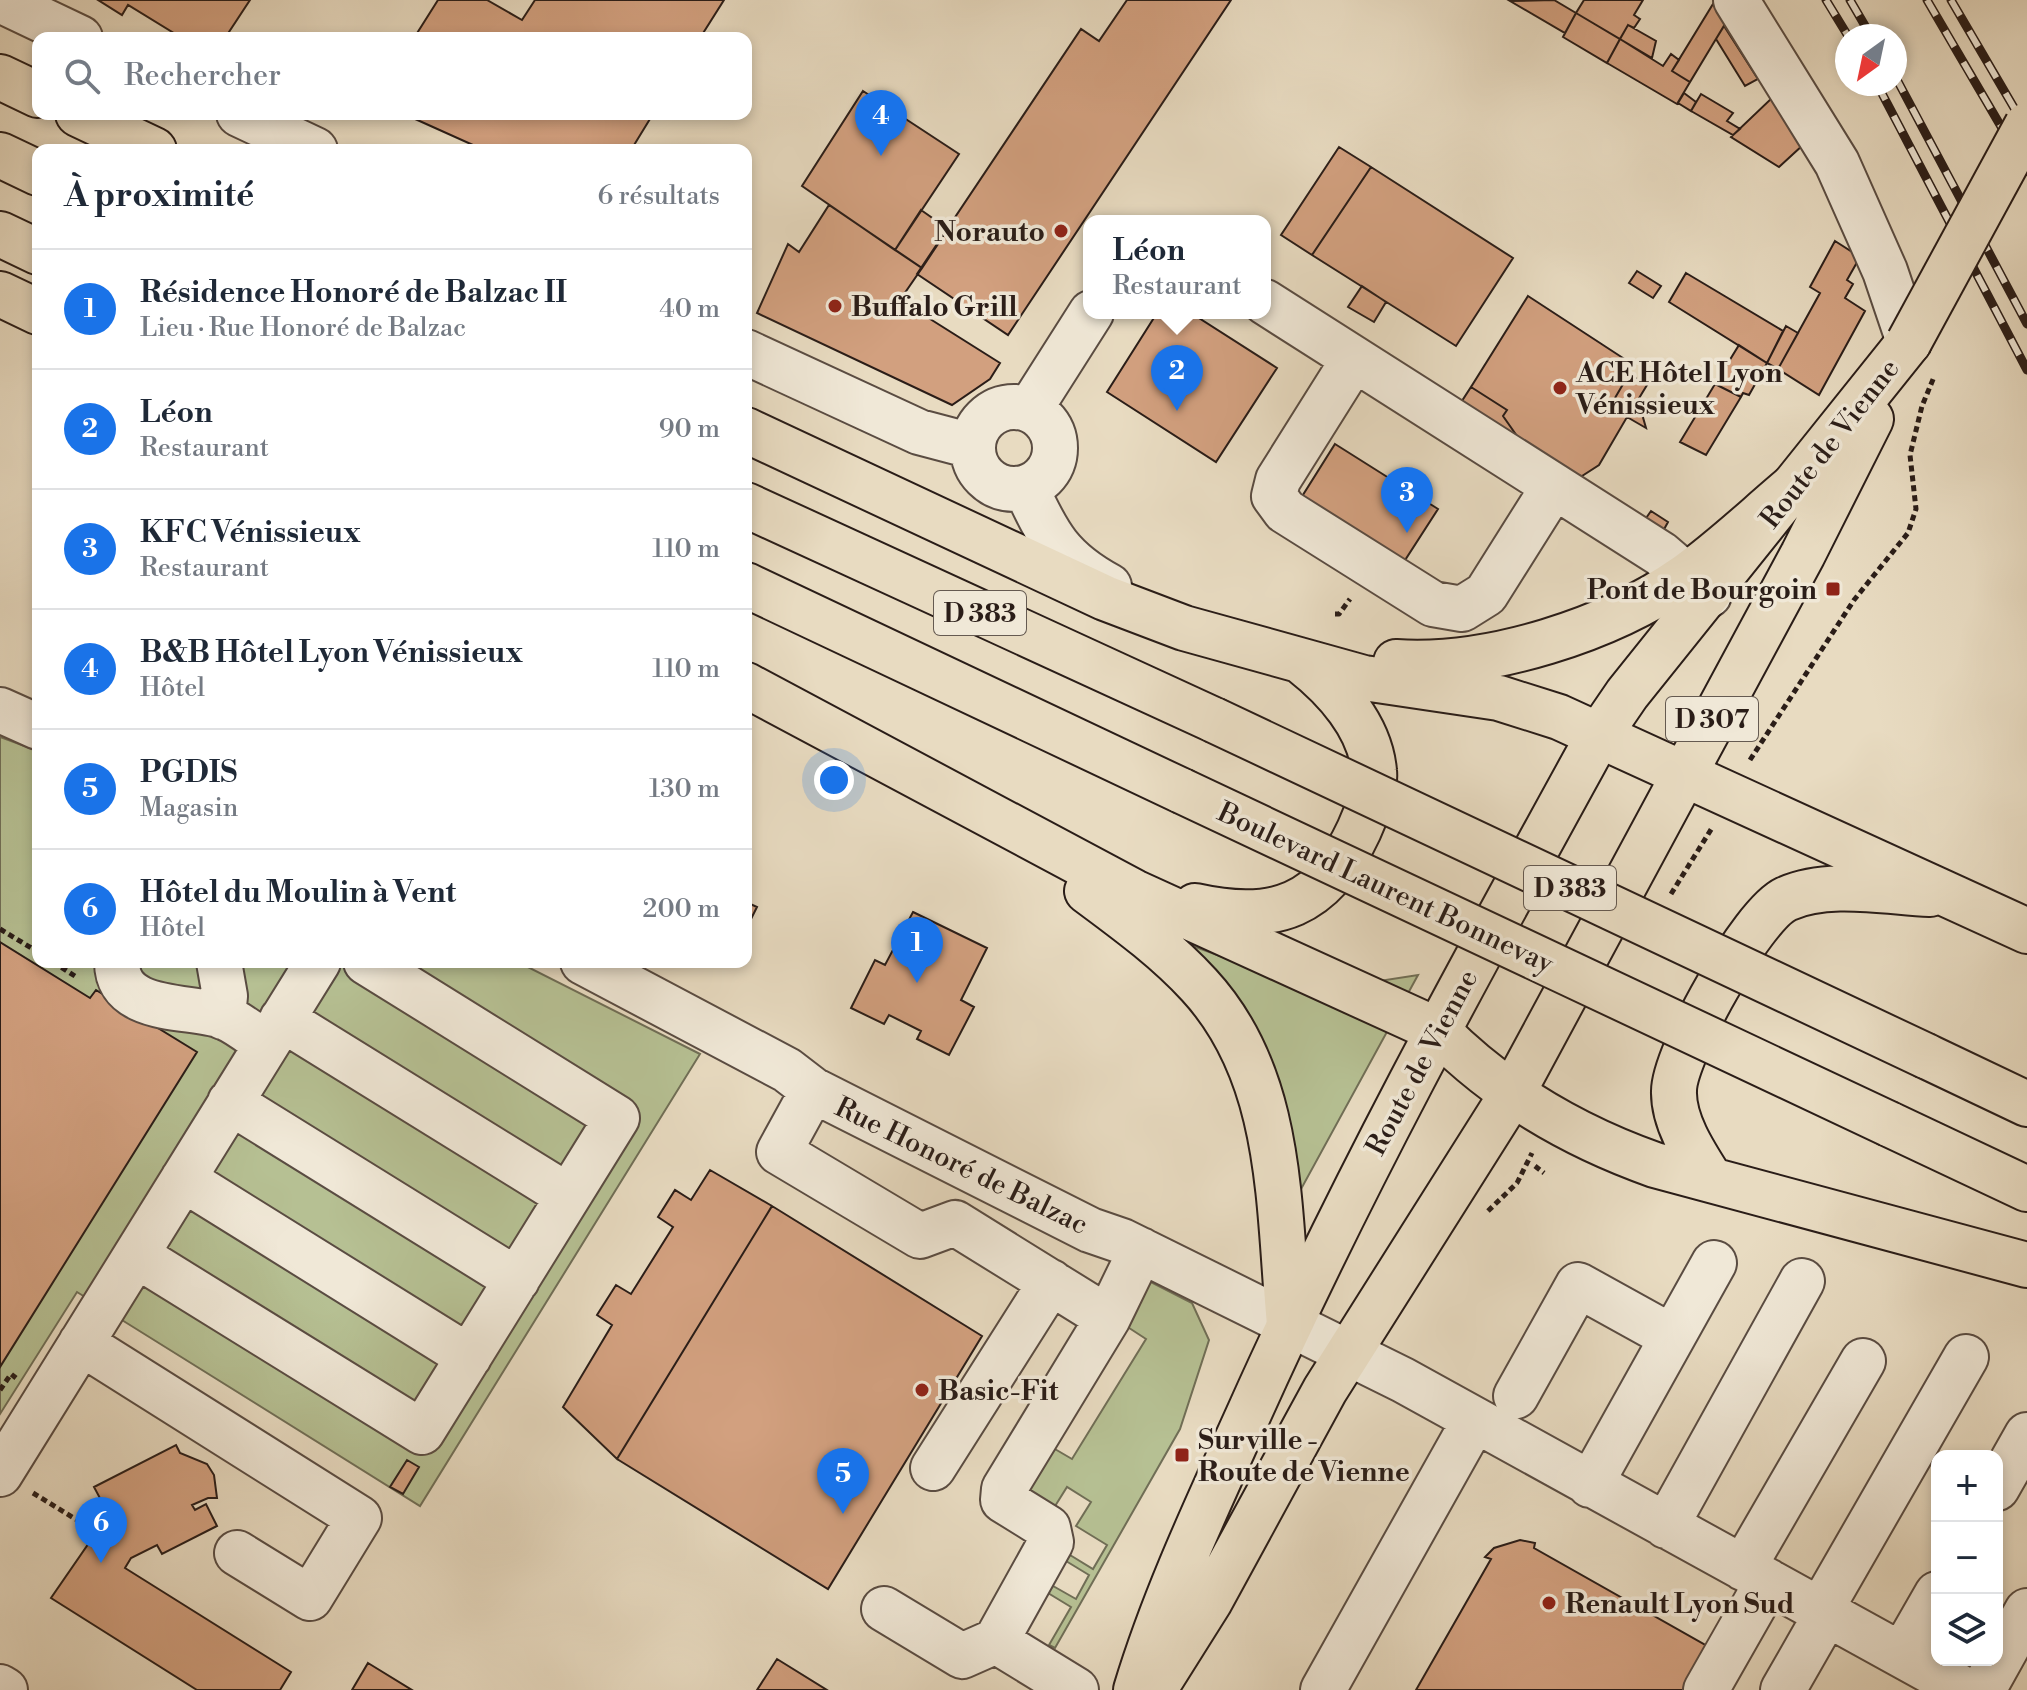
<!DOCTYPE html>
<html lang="fr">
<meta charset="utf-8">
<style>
body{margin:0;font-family:"Libre Bodoni",serif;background:#f6f6f7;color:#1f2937}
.controls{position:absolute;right:24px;bottom:24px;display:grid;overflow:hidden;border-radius:16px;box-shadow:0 4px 12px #0003}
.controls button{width:72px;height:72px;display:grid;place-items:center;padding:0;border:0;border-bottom:2px solid #e0e1e3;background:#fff;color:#1f2937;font:40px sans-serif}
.compass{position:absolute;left:1835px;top:24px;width:72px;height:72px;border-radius:50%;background:#fff;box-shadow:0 4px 12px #0003;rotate:213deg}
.you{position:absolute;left:834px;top:780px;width:28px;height:28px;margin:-20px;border:6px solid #fff;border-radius:50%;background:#1a73e8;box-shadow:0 0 0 12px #1a73e833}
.badge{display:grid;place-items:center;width:52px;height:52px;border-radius:50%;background:#1a73e8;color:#fff;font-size:26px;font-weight:700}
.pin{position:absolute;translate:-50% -66px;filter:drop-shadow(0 2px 4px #0008)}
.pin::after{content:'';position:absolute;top:42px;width:28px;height:24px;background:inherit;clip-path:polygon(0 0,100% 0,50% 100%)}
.popup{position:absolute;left:1083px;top:215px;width:188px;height:104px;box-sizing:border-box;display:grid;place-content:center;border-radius:16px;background:#fff;filter:drop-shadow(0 2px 6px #0005);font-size:26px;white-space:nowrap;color:#747a83}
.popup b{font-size:30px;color:#1f2937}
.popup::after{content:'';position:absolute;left:50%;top:100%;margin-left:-16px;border:16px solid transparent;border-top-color:#fff}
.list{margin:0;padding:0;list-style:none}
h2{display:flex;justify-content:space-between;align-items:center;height:104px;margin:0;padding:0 32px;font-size:34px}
h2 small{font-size:26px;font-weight:400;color:#747a83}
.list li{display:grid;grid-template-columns:52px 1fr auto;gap:24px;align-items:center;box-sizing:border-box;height:120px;padding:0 32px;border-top:2px solid #e0e1e3}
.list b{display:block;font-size:30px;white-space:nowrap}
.list p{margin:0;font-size:26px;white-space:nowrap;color:#747a83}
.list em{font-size:26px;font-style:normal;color:#747a83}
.icon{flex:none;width:44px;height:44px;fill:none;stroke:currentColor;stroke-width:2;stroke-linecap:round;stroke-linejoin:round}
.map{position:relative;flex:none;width:2027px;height:1690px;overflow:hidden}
.search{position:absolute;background:#fff;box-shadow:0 4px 12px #0003;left:32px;top:32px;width:720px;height:88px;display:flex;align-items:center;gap:20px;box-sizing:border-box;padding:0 28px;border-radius:16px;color:#747a83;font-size:30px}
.panel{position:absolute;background:#fff;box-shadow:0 4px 12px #0003;left:32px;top:144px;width:720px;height:824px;border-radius:16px}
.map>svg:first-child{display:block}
.green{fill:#b6c093;stroke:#706e56;stroke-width:2}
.building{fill:#d2a07f;stroke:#2a1d18;stroke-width:2}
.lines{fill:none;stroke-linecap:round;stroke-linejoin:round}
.minor-casing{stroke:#5a4c42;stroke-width:48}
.major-casing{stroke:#2a1d18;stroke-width:48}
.highway-casing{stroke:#2a1d18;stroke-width:48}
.path{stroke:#2a1d18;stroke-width:5;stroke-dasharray:6 4;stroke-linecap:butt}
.minor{stroke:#f0e8d7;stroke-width:44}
.major{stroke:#e8dbc1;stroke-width:44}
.highway{stroke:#e8dbc1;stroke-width:44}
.rail-casing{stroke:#2a1d18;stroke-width:9}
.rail{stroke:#f0e8d7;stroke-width:6;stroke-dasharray:18;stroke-linecap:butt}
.major-bridge-casing{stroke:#2a1d18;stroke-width:48;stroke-linecap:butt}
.highway-bridge-casing{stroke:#2a1d18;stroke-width:48;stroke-linecap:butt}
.major-bridge{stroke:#e8dbc1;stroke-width:44}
.highway-bridge{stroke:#e8dbc1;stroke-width:44}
.poi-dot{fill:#8f2418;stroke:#f0e8d7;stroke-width:3}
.labels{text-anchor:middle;stroke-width:7;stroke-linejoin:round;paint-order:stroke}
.shield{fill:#f0e8d7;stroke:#655a51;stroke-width:2}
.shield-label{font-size:26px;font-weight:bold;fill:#2a1d18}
.poi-label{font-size:28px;font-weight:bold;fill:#2a1d18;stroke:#f0e8d7;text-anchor:start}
.street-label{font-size:28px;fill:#2a1d18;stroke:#f0e8d7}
</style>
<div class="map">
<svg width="2027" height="1690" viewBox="0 0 2027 1690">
<rect width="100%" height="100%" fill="#e8dbc1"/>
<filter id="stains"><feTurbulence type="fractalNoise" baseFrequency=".0025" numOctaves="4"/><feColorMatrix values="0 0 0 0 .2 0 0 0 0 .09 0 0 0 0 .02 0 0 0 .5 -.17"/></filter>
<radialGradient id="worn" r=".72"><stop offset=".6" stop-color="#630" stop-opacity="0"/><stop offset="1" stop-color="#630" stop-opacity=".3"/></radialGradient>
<path class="green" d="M 0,737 L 38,751 L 38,962 L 518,962 L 700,1054 L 420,1506 L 77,1292 L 0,1414 Z
M 1190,945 L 1294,983 L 1334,988 L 1418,975 L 1300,1191 L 1254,1032 Z
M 1145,1279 L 1192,1303 L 1209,1340 L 1180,1429 L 1055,1648 L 1049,1645 L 1071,1607 L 1048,1593 L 1053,1586 L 1076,1599 L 1089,1575 L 1066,1561 L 1070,1555 L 1093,1569 L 1107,1545 L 1076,1526 L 1091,1502 L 1067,1487 L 1052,1511 L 1029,1497 L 1028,1478 L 1048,1445 L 1072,1459 L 1146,1339 L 1123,1324 Z"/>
<path class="building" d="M 98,0 L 250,0 L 225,38 L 182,38 L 128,5 L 122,15 Z
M 438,0 L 487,0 L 522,20 L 535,0 L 724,0 L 700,38 L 414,38 Z
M 1127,0 L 1231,0 L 1008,335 L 917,274 L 1081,29 L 1099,41 Z
M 1554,0 L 1576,13 L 1565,33 L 1510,1 Z
M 1584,0 L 1643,0 L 1634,15 L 1640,19 L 1634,28 L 1628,25 L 1620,39 L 1576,13 Z
M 1713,4 L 1725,24 L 1690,82 L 1672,71 Z
M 1576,13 L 1620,39 L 1607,63 L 1563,37 Z
M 1628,25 L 1656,41 L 1652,58 L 1620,39 Z
M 1724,26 L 1758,79 L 1745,86 L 1716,39 Z
M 1620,39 L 1663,66 L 1671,54 L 1679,60 L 1672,71 L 1690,82 L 1677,104 L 1607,63 Z
M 863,91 L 959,154 L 895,250 L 802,186 Z
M 1684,93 L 1696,102 L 1691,111 L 1678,103 Z
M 1701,94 L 1733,113 L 1727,121 L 1740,129 L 1733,135 L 1691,111 Z
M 1774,96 L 1804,144 L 1779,167 L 1731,137 Z
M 404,114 L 653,114 L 631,150 L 484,150 Z
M 1339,147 L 1371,167 L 1312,255 L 1281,235 Z
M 1371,167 L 1513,258 L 1456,346 L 1312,255 Z
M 829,205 L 922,268 L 900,300 L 1000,363 L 990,379 L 952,405 L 757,313 L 788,244 L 799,252 Z
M 921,210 L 948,229 L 922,268 L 895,250 Z
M 1835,241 L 1860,257 L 1847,280 L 1853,284 L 1845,298 L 1865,311 L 1819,395 L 1778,369 L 1820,293 L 1810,287 Z
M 1637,271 L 1661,286 L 1653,298 L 1629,283 Z
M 1686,273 L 1783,331 L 1767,363 L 1669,302 Z
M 1362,286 L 1386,302 L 1374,322 L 1348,307 Z
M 1528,296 L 1626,360 L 1621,369 L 1629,374 L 1612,403 L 1630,413 L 1638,400 L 1646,428 L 1627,417 L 1599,465 L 1582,476 L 1574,475 L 1524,446 L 1503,416 L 1507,410 L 1471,387 Z
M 1157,313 L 1191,313 L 1277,368 L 1216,462 L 1107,392 Z
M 1786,326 L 1798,333 L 1778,369 L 1767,363 Z
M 1739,345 L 1767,363 L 1749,395 L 1743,393 L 1741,397 L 1715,384 Z
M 1629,374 L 1647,385 L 1630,413 L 1612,403 Z
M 1715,384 L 1741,397 L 1706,455 L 1680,442 Z
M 1471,387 L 1507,410 L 1503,416 L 1524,446 L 1460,404 Z
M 1335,444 L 1438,509 L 1398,571 L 1296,506 Z
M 1651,511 L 1668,522 L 1662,533 L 1644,521 Z
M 746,902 L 757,907 L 746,929 Z
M 913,912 L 987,948 L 961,1000 L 974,1007 L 949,1055 L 917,1039 L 921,1031 L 889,1015 L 884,1024 L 851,1008 L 875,960 L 885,965 Z
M 0,942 L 90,998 L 96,990 L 197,1052 L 0,1367 Z
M 710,1170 L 772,1206 L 617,1459 L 563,1407 L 612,1325 L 597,1315 L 616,1285 L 631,1294 L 673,1227 L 658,1217 L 675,1190 L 691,1200 Z
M 772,1206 L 982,1336 L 828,1589 L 617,1459 Z
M 176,1445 L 180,1453 L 207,1464 L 214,1475 L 217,1498 L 208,1498 L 192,1505 L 195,1510 L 206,1504 L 217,1526 L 162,1554 L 157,1545 L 131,1558 L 125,1568 L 291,1672 L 280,1690 L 197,1690 L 51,1598 L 93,1537 L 78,1528 L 87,1516 L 101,1525 L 110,1517 L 94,1487 Z
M 407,1460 L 419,1467 L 403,1494 L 390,1487 Z
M 1520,1540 L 1535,1543 L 1534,1548 L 1707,1646 L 1683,1690 L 1416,1690 L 1491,1559 L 1485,1557 L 1494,1548 Z
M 777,1659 L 827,1690 L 757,1690 Z
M 368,1663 L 412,1690 L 352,1690 Z"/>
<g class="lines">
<g class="minor-casing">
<path id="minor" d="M 0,0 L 80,38
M 1736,0 L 1837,163 L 1885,271 L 1909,342
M 239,114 L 315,150
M 1265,302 L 1661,554 L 1709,595
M 746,352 L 919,432 L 972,446
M 1354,359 L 1278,480 L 1274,496 L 1285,511 L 1433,604 L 1462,609 L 1486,594 L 1554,486
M973 448a41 41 0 1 1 82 0a41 41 0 1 1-82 0Z
M 1030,409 L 1091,313
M 1026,488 C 1048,536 1061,560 1109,586
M 0,710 L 38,727
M 117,962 C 117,1016 193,1004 224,1017 C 239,1023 253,1035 266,1044
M 219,962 L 225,996 L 223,1017
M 583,962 L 787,1070 L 813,1090 L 1090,1230 L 1122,1241 L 1403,1380 L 1965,1690
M 282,1019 L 568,1196
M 813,1090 L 779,1152 L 920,1236 L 955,1223 L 1108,1318
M 230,1102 L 517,1280
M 183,1179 L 469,1357
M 136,1255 L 422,1432 L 617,1118 L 366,962
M 81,1343 L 359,1518 L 310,1598 L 237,1553
M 1516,1396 L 1578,1285 L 1672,1337
M 933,1468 L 1051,1282
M 0,1474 L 318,962
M 1590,1485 L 1714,1263
M 1997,1488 L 2027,1435
M 1666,1526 L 1802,1281
M 1743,1568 L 1863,1361
M 884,1609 L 962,1656 L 996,1641
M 1821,1609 L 1966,1357
M 1902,1655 L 1937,1594
M 0,1687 L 5,1690
M 1076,1690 L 996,1641 L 1051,1542 L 1048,1528 L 1003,1500 L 1004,1489 L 1108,1318 L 1141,1250
M 1323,1690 L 1474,1421
M 1706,1690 L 1768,1581
M 1783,1690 L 1827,1613
M 1983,1690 L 2027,1611"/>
</g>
<g class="major-casing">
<path id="major" d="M 1136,1690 C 1165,1594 1209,1502 1250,1411 C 1354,1179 1477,957 1599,735 L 1627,694 L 1909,342
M 1154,1690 L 1210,1601 L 1325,1390 L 1512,1094 L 1803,554 L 1871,419"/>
</g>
<g class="highway-casing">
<path id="highway" d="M 0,77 L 38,95
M 78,114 L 154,150
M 0,155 L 38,173
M 0,234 L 38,252
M 0,294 L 38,312
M 746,430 L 1105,598 L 1184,628 L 1364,678 L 1499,698 L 1559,717 L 2027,931
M 746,505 L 1214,720
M 746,585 L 1182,791
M 1396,662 C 1490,668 1609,630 1686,576 C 1724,549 1759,515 1795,485
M 746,685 L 1134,892 L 1437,1030 C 1499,1093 1573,1136 1655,1165 L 2027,1265
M 1087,891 C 1126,920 1166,949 1199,985 C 1284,1077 1278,1206 1289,1324
M 1195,906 C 1275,924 1324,906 1359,830 C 1366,815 1376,788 1374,771 C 1370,726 1335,688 1302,662
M 1926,1056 L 2027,1104
M 1889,1124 L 2027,1189
M 1711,1180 C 1695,1155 1673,1122 1674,1091 C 1674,1054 1752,915 1786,899 C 1827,880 1886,892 1930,894"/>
</g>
<path class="path" d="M 1335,614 L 1339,614 L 1350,599
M 1750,760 L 1854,600 L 1908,533 L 1916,509 L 1910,455 L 1922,406 L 1934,377
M 1671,894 L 1712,828
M 0,929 L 38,952
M 53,962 L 78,978
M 1535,1166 L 1544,1173
M 1488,1211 L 1517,1183 L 1532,1153
M 0,1390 L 11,1374 L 16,1378
M 33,1493 L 82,1523"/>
<use href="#minor" class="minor"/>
<use href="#major" class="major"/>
<use href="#highway" class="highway"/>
<g class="rail-casing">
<path id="rail" d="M 1826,0 L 1848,36
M 1850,0 L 1871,36
M 1927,0 L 2027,171
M 1951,0 L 2027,130
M 1895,76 L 2027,324
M 1877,84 L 2027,370"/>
</g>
<use href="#rail" class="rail"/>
<g class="major-bridge-casing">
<path id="major-bridge" d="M 1909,342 L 2027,125"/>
</g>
<g class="highway-bridge-casing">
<path id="highway-bridge" d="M 1214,720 L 1926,1056
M 1182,791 L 1889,1124"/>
</g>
<use href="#major-bridge" class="major-bridge"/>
<use href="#highway-bridge" class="highway-bridge"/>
</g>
<g class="poi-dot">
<circle cx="1061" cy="231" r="8"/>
<circle cx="835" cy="306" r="8"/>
<circle cx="1560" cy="388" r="8"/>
<rect x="1825" y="581" width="16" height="16" rx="4"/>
<circle cx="922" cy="1390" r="8"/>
<rect x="1174" y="1447" width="16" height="16" rx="4"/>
<circle cx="1549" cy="1603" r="8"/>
</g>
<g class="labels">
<g class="shield">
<rect x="934" y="591" width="92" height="44" rx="6"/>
<rect x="1666" y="697" width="92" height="44" rx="6"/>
<rect x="1524" y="866" width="92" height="44" rx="6"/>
</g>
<g class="shield-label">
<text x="980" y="622">D 383</text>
<text x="1712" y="728">D 307</text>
<text x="1570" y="897">D 383</text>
</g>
<g class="poi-label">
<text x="1045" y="241" text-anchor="end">Norauto</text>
<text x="851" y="316">Buffalo Grill</text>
<text x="1576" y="382">ACE Hôtel Lyon<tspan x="1576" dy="32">Vénissieux</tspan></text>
<text x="1817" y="599" text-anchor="end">Pont de Bourgoin</text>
<text x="938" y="1400">Basic-Fit</text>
<text x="1198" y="1449">Surville -<tspan x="1198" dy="32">Route de Vienne</tspan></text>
<text x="1565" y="1613">Renault Lyon Sud</text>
</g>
<g class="street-label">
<text transform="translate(1829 443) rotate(-52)" y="10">Route de Vienne</text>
<text transform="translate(1386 887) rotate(25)" y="10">Boulevard Laurent Bonnevay</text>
<text transform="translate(1421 1062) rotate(-62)" y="10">Route de Vienne</text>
<text transform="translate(962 1165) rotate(26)" y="10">Rue Honoré de Balzac</text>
</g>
</g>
<rect width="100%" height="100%" filter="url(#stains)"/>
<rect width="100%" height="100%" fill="url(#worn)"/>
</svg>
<div class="controls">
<button>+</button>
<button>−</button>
<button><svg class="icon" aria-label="layers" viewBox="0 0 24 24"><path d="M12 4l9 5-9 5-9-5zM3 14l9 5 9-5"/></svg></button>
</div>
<svg class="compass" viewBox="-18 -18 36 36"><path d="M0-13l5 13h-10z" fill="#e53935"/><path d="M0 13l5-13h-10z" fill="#747a83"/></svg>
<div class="you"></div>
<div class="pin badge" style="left:917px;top:983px">1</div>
<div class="pin badge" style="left:1177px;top:411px">2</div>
<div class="popup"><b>Léon</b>Restaurant</div>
<div class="pin badge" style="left:1407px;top:533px">3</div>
<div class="pin badge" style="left:881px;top:156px">4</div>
<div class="pin badge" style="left:843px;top:1514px">5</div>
<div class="pin badge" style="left:101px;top:1563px">6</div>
<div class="search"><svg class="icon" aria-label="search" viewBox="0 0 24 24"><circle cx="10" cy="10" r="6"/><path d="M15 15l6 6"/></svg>Rechercher</div>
<section class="panel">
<h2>À proximité<small>6 résultats</small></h2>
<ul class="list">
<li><span class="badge">1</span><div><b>Résidence Honoré de Balzac II</b><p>Lieu · Rue Honoré de Balzac</p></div><em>40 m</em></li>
<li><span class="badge">2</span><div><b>Léon</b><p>Restaurant</p></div><em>90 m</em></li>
<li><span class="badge">3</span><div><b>KFC Vénissieux</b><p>Restaurant</p></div><em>110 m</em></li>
<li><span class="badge">4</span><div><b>B&amp;B Hôtel Lyon Vénissieux</b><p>Hôtel</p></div><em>110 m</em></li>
<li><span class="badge">5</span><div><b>PGDIS</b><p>Magasin</p></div><em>130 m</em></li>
<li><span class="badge">6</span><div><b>Hôtel du Moulin à Vent</b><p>Hôtel</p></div><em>200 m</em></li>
</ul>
</section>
</div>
